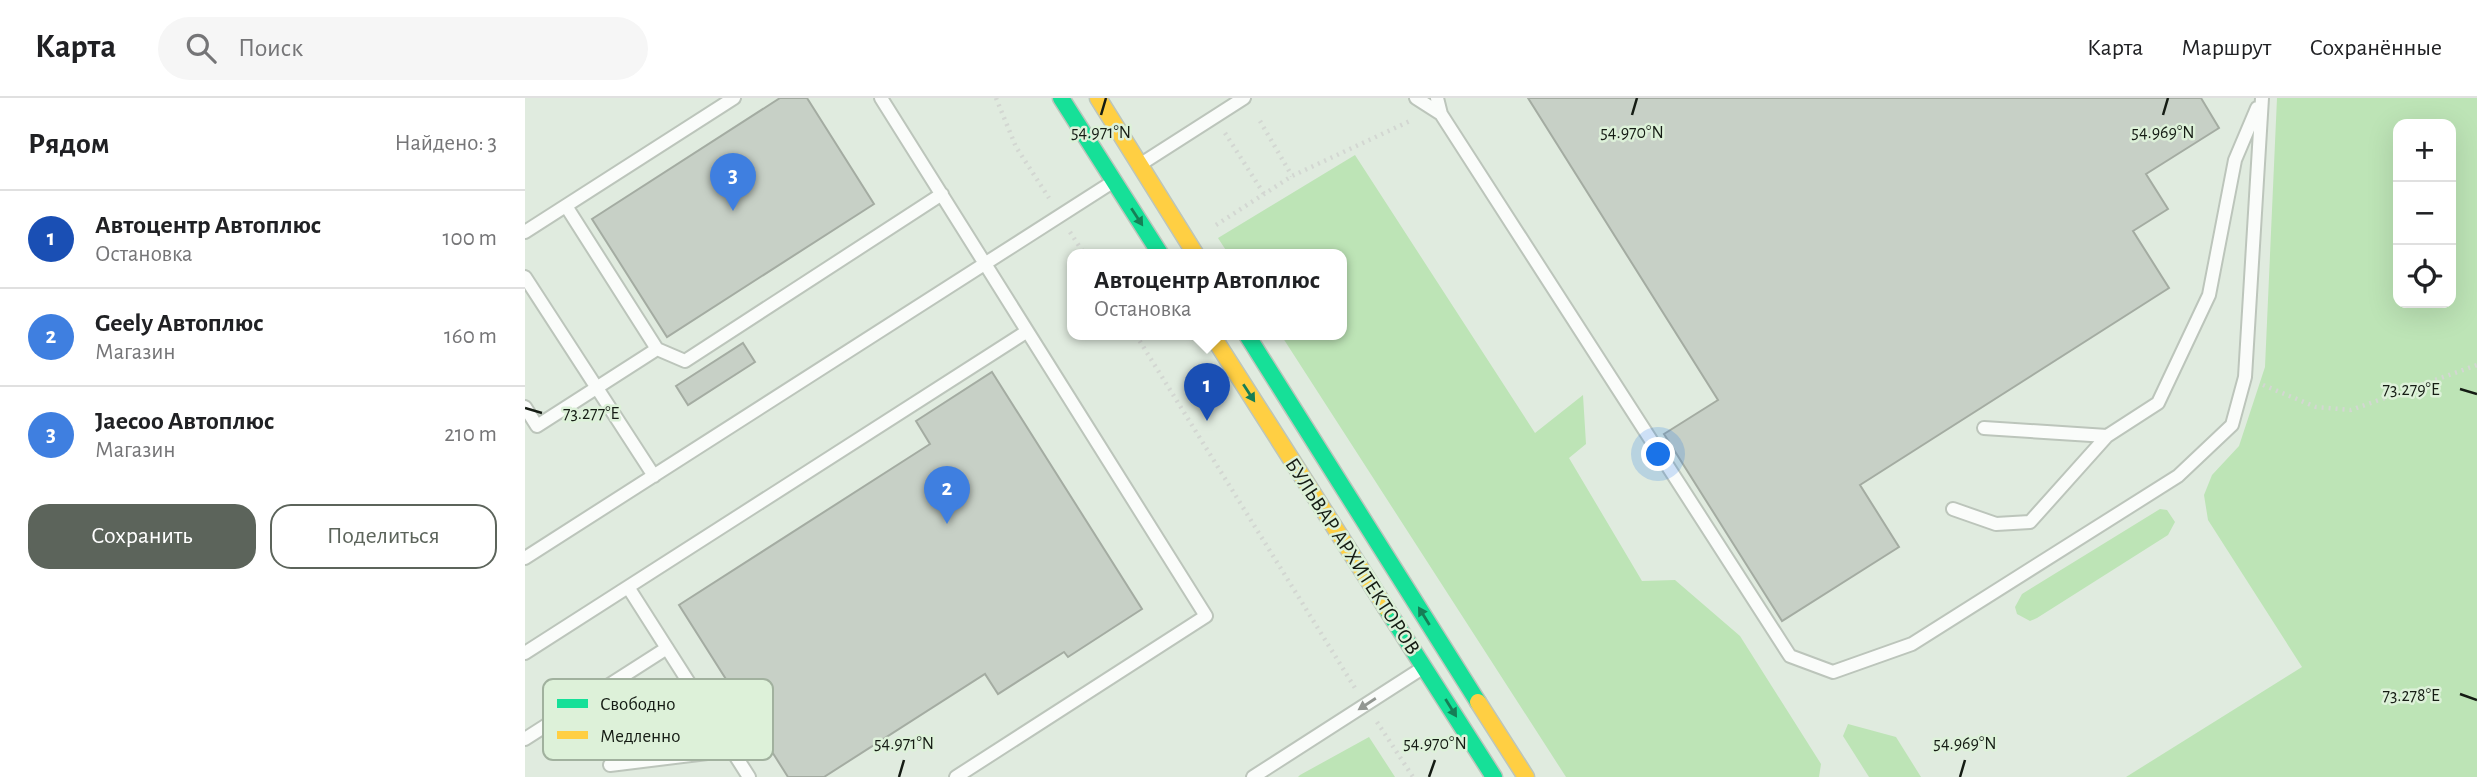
<!DOCTYPE html>
<html lang="ru">
<meta charset="utf-8">
<style>
body{margin:0;font-family:"Alegreya Sans",sans-serif;background:#f6f6f6;color:#202124}
.controls{position:absolute;right:21px;top:21px;display:grid;overflow:hidden;border-radius:14px;box-shadow:0 7px 28px #0002}
.controls button{width:63px;height:63px;display:grid;place-items:center;padding:0;border:0;border-bottom:2px solid #e0e0e0;background:#fff;color:#202124;font:35px sans-serif}
.you{position:absolute;left:1134px;top:357px;width:24px;height:24px;margin:-18px;border:5px solid #fff;border-radius:50%;background:#1a73e8;box-shadow:0 0 0 10px #1a73e833}
.badge{display:grid;place-items:center;width:46px;height:46px;border-radius:50%;background:#5c645b;color:#fff;font-size:23px;font-weight:700}
.pin{position:absolute;translate:-50% -58px;filter:drop-shadow(0 2px 4px #0008)}
.pin::after{content:'';position:absolute;top:37px;width:24px;height:21px;background:inherit;clip-path:polygon(0 0,100% 0,50% 100%)}
.popup{position:absolute;left:542px;top:151px;width:280px;height:91px;box-sizing:border-box;display:grid;place-content:center;border-radius:14px;background:#fff;filter:drop-shadow(0 2px 5px #0005);font-size:23px;white-space:nowrap;color:#757577}
.popup b{font-size:26px;color:#202124}
.popup::after{content:'';position:absolute;left:50%;top:100%;margin-left:-14px;border:14px solid transparent;border-top-color:#fff}
.list{margin:0;padding:0;list-style:none}
h2{display:flex;justify-content:space-between;align-items:center;height:91px;margin:0;padding:0 28px;font-size:30px}
h2 small{font-size:23px;font-weight:400;color:#757577}
.list li{display:grid;grid-template-columns:46px 1fr auto;gap:21px;align-items:center;box-sizing:border-box;height:98px;padding:0 28px;border-top:2px solid #e0e0e0}
.list b{display:block;font-size:26px;white-space:nowrap}
.list p{margin:0;font-size:23px;white-space:nowrap;color:#757577}
.list em{font-size:23px;font-style:normal;color:#757577}
.actions{display:flex;gap:14px;padding:21px 28px}
.actions a{flex:1;padding:16px 0;border:2px solid #5c645b;border-radius:21px;text-align:center;font-size:24px;color:#5c645b}
.actions .main{background:#5c645b;color:#fff}
.icon{flex:none;width:38px;height:38px;fill:none;stroke:currentColor;stroke-width:2;stroke-linecap:round;stroke-linejoin:round}
.map{position:relative;flex:none;width:1952px;height:679px;overflow:hidden}
header{display:flex;align-items:center;gap:42px;box-sizing:border-box;height:98px;padding:0 35px;background:#fff;border-bottom:2px solid #e0e0e0}
header strong{font-size:33px}
nav{display:flex;gap:38px;margin-inline-start:auto;font-size:24px}
.search{width:490px;height:63px;background:#f6f6f6;display:flex;align-items:center;gap:18px;box-sizing:border-box;padding:0 24px;border-radius:38px;color:#757577;font-size:26px}
main{display:flex}
aside{flex:1;background:#fff}
.map>svg:first-child{display:block}
.green{fill:#bde4b6;fill-rule:evenodd}
.building{fill:#c7d0c6;stroke:#a4aca2;stroke-width:2}
.lines{fill:none;stroke-linecap:round;stroke-linejoin:round}
.lane-casing{stroke:#bcc5bb;stroke-width:16}
.fast-casing{stroke:#bcc5bb;stroke-width:19}
.slow-casing{stroke:#bcc5bb;stroke-width:19}
.path{stroke:#d3d7d2;stroke-width:4.5;stroke-dasharray:2 5;stroke-linecap:butt}
.lane{stroke:#fafcfa;stroke-width:12}
.fast{stroke:#16e098;stroke-width:16}
.slow{stroke:#ffcf43;stroke-width:16}
.oneway{fill:#167e56}
.oneway2{fill:#939792}
.ticks{fill:none;stroke:#151c14;stroke-width:2.5}
.labels{text-anchor:middle;stroke-width:5;stroke-linejoin:round;paint-order:stroke}
.street-label{font-size:21px;fill:#151c14;stroke:#ddf1d9}
.key{fill:#ddf1d9;stroke:#a1b19e;stroke-width:2}
.key-label{font-size:19px;fill:#151c14}
.ticks-label{font-size:18px;text-anchor:middle;fill:#151c14;stroke:#ddf1d9;stroke-width:5;stroke-linejoin:round;paint-order:stroke}
</style>
<header>
<strong>Карта</strong>
<div class="search"><svg class="icon" aria-label="search" viewBox="0 0 24 24"><circle cx="10" cy="10" r="6"/><path d="M15 15l6 6"/></svg>Поиск</div>
<nav><a>Карта</a><a>Маршрут</a><a>Сохранённые</a></nav>
</header>
<main>
<aside>
<h2>Рядом<small>Найдено: 3</small></h2>
<ul class="list">
<li><span class="badge" style="background:#1a4fb4">1</span><div><b>Автоцентр Автоплюс</b><p>Остановка</p></div><em>100 m</em></li>
<li><span class="badge" style="background:#3f7fe0">2</span><div><b>Geely Автоплюс</b><p>Магазин</p></div><em>160 m</em></li>
<li><span class="badge" style="background:#3f7fe0">3</span><div><b>Jaecoo Автоплюс</b><p>Магазин</p></div><em>210 m</em></li>
</ul>
<div class="actions"><a class="main">Сохранить</a><a>Поделиться</a></div>
</aside>
<div class="map">
<svg width="1952" height="679" viewBox="0 0 1952 679">
<rect width="100%" height="100%" fill="#e0ebdf"/>
<path class="green" d="M 1752,0 L 1952,0 L 1952,679 L 1601,679 L 1777,569 L 1683,422 L 1679,397 L 1687,377 L 1714,348 L 1740,269 ZM 1926,26 L 1926,205 L 1873,205 L 1873,26 Z
M 830,57 L 1010,335 L 1058,297 L 1061,346 L 1044,360 L 1117,483 L 1150,482 L 1215,538 L 1296,666 L 1294,679 L 1041,679 L 756,237 L 817,237 L 817,157 L 704,157 L 693,140 Z
M 1635,411 L 1642,412 L 1650,424 L 1643,437 L 1512,520 L 1505,523 L 1492,516 L 1490,509 L 1497,496 Z
M 1323,626 L 1371,639 L 1396,679 L 1344,679 L 1318,638 Z
M 844,639 L 870,679 L 773,679 L 775,677 Z"/>
<path class="building" d="M 255,0 L 282,0 L 349,106 L 142,239 L 67,121 Z
M 1003,0 L 1676,0 L 1694,30 L 1621,76 L 1643,111 L 1608,133 L 1644,190 L 1335,387 L 1374,449 L 1257,523 L 1139,336 L 1193,302 Z
M 218,245 L 230,264 L 163,307 L 151,288 Z
M 467,274 L 617,511 L 543,559 L 539,554 L 473,596 L 460,576 L 299,679 L 263,679 L 154,507 L 405,346 L 391,323 Z"/>
<g class="lines">
<g class="lane-casing">
<path id="lane" d="M 356,0 L 681,518 L 431,679
M 891,0 L 916,16
M 912,0 L 916,16 L 1265,558 L 1308,574 L 1387,546 L 1653,378 L 1707,327 L 1720,279 L 1737,0
M 619,64 L 719,0
M 0,134 L 209,0
M 0,179 L 129,378
M 132,251 L 160,263 L 417,96
M 0,309 L 12,328 L 132,251 L 41,108
M 1459,330 L 1582,338
M 1428,411 L 1471,426 L 1505,424 L 1582,338 L 1633,305 L 1684,197 L 1710,62 L 1732,10
M 0,460 L 586,85
M 103,489 L 224,679
M 0,555 L 501,234
M 0,641 L 142,550
M 85,667 L 207,652
M 728,679 L 896,571"/>
</g>
<g class="fast-casing">
<path id="fast" d="M 536,0 L 636,157
M 722,237 L 953,604
M 861,510 L 969,679"/>
</g>
<g class="slow-casing">
<path id="slow" d="M 573,0 L 671,157
M 687,237 L 861,510
M 953,604 L 1001,679"/>
</g>
<path class="path" d="M 471,0 L 491,49 L 524,100
M 735,23 L 767,78
M 700,35 L 739,96
M 691,127 L 767,78 L 887,22
M 545,134 L 560,157
M 611,237 L 830,590
M 1738,287 L 1791,309 L 1826,312 L 1952,267
M 852,624 L 888,679"/>
<use href="#lane" class="lane"/>
<use href="#fast" class="fast"/>
<use href="#slow" class="slow"/>
</g>
<defs><path id="oneway-solid" d="M-6-.8H1V-3.2L6.5 0L1 3.2V.8H-6Z" transform="scale(1.75)"/></defs>
<g class="oneway">
<use href="#oneway-solid" transform="translate(612 119) rotate(57)"/>
<use href="#oneway-solid" transform="translate(724 295) rotate(57)"/>
<use href="#oneway-solid" transform="translate(899 518) rotate(-122)"/>
<use href="#oneway-solid" transform="translate(926 610) rotate(58)"/>
</g>
<use class="oneway2" href="#oneway-solid" transform="translate(842 606) rotate(147)"/>
<path class="ticks" d="M 576,17 L 581,0M 1107,17 L 1112,0M 1638,17 L 1643,0M 1935,291 L 1952,296M 0,310 L 17,315M 1935,596 L 1952,602M 374,679 L 379,662M 904,679 L 910,662M 1435,679 L 1440,662"/>
<g class="labels">
<g class="street-label">
<text transform="translate(828 458) rotate(57)" y="7">БУЛЬВАР АРХИТЕКТОРОВ</text>
</g>
</g>
<rect x="18" y="581" width="230" height="81" rx="10" class="key"/>
<rect x="32" y="601" width="31" height="9" fill="#16e098"/>
<rect x="32" y="633" width="31" height="8" fill="#ffcf43"/>
<g class="key-label">
<text x="75" y="612">Свободно</text>
<text x="75" y="644">Медленно</text>
</g>
<g class="ticks-label">
<text x="576" y="40">54.971°N</text>
<text x="1107" y="40">54.970°N</text>
<text x="1638" y="40">54.969°N</text>
<text x="1886" y="297">73.279°E</text>
<text x="66" y="321">73.277°E</text>
<text x="1886" y="603">73.278°E</text>
<text x="379" y="651">54.971°N</text>
<text x="910" y="651">54.970°N</text>
<text x="1440" y="651">54.969°N</text>
</g>
</svg>
<div class="controls">
<button>+</button>
<button>−</button>
<button><svg class="icon" aria-label="locate" viewBox="0 0 24 24"><circle cx="12" cy="12" r="6"/><path d="M12 2v4M12 18v4M2 12h4M18 12h4"/></svg></button>
</div>
<div class="you"></div>
<div class="pin badge" style="left:682px;top:323px;background:#1a4fb4">1</div>
<div class="popup"><b>Автоцентр Автоплюс</b>Остановка</div>
<div class="pin badge" style="left:422px;top:426px;background:#3f7fe0">2</div>
<div class="pin badge" style="left:208px;top:113px;background:#3f7fe0">3</div>
</div>
</main>
